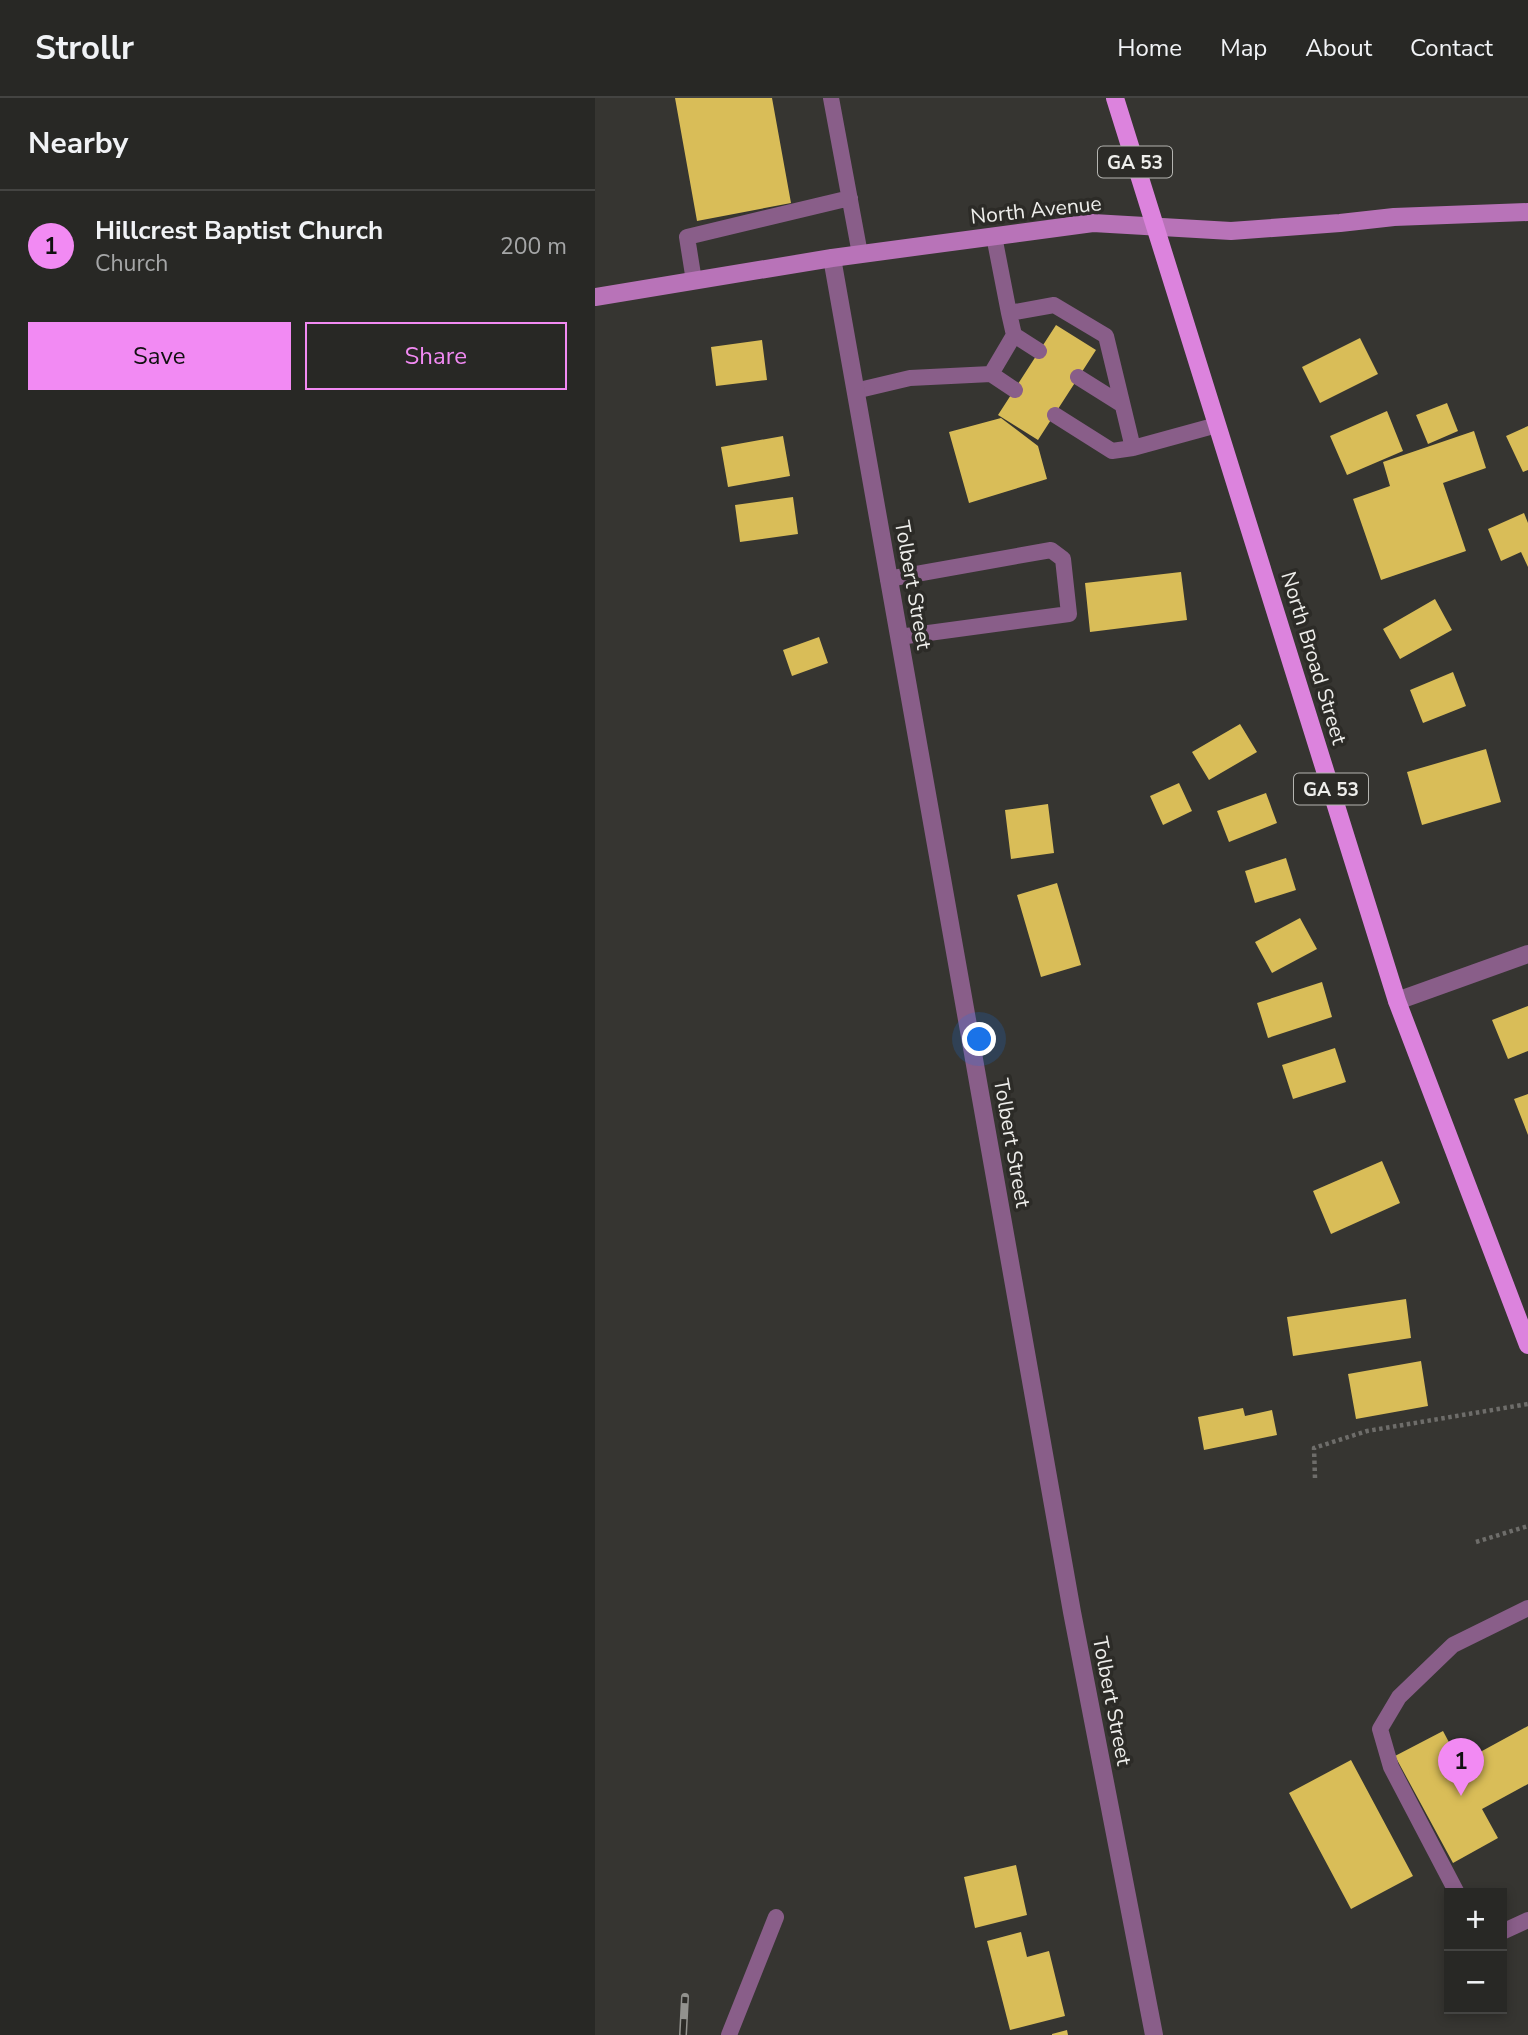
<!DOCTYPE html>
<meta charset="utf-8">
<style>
body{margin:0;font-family:"Nunito Sans",sans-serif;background:#30302d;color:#f1f3f6}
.controls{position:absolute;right:21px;bottom:21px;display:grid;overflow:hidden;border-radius:0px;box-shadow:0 4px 10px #0003}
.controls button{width:63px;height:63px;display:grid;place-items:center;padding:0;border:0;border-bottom:2px solid #444442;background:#282825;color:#f1f3f6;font:35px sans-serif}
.you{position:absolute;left:385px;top:942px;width:24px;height:24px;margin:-18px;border:5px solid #fff;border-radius:50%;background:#1a73e8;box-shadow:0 0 0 10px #1a73e833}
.badge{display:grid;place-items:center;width:46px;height:46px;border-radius:50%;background:#f28af3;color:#111;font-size:23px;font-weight:700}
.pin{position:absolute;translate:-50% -58px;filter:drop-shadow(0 2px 4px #0008)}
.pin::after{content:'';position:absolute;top:37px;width:24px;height:21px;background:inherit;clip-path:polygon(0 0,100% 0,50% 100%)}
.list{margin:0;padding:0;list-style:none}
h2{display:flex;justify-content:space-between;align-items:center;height:91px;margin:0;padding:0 28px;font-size:30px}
h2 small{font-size:23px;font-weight:400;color:#a5a6a7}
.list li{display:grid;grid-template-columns:46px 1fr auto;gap:21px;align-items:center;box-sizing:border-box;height:112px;padding:0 28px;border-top:2px solid #444442}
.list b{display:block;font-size:26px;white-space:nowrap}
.list p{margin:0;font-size:23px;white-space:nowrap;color:#a5a6a7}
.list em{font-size:23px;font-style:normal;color:#a5a6a7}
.actions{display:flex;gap:14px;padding:21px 28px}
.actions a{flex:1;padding:16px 0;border:2px solid #f28af3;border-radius:0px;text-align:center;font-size:24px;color:#f28af3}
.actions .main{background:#f28af3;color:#111}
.map{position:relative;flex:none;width:933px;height:1937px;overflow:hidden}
header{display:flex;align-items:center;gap:42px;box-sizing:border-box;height:98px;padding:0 35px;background:#282825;border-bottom:2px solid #444442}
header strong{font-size:33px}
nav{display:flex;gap:38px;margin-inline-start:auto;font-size:24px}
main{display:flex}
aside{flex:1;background:#282825}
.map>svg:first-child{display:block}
.building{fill:#d9bd58}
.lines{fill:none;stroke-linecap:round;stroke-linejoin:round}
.path{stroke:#6e6d6a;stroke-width:4.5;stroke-dasharray:3.5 3.5;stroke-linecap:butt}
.lane{stroke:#895e89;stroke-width:16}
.street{stroke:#895e89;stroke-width:18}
.secondary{stroke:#b873b8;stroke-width:18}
.primary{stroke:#dc83dd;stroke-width:18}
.rail-casing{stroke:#92928e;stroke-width:8}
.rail{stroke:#2c2b27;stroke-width:5;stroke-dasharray:16;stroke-linecap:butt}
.labels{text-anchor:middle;stroke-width:7;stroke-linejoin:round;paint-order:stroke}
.shield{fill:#2c2b27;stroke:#b4b4b0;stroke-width:2}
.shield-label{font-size:19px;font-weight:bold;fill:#eeeeeb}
.street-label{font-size:21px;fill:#eeeeeb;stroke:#2c2b27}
</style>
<header>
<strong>Strollr</strong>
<nav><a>Home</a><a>Map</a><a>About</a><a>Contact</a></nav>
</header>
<main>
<aside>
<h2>Nearby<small></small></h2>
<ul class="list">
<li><span class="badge">1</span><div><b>Hillcrest Baptist Church</b><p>Church</p></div><em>200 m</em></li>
</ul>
<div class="actions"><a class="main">Save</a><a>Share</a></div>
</aside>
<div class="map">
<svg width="933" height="1937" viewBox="0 0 933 1937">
<rect width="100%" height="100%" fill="#363531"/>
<path class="building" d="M 80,0 L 177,0 L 196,105 L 102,123 Z
M 461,227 L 501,252 L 443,342 L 403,317 Z
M 765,240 L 783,276 L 725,305 L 707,269 Z
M 167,242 L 172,282 L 121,288 L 116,249 Z
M 852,305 L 863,333 L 833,346 L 821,317 Z
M 792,313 L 808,353 L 752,377 L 735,338 Z
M 406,320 L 443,348 L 452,381 L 374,405 L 354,334 Z
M 933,328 L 933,372 L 928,374 L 911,338 Z
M 879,333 L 891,370 L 848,385 L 871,453 L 786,482 L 758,401 L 795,388 L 788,364 Z
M 188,338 L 195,378 L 133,389 L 126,349 Z
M 198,399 L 203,436 L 145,444 L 140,407 Z
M 929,415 L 933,425 L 933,469 L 926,454 L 906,463 L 893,431 Z
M 586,474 L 592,522 L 495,534 L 490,485 Z
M 840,501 L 857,532 L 805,561 L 788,531 Z
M 224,539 L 233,565 L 197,578 L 188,552 Z
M 858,574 L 871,608 L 828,625 L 815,592 Z
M 645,626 L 662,654 L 614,682 L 597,654 Z
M 891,651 L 906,704 L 827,727 L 812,674 Z
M 584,685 L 597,713 L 568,727 L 555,698 Z
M 671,695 L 682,725 L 634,744 L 622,713 Z
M 453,706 L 459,755 L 416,761 L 410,712 Z
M 691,760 L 701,792 L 660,805 L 650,773 Z
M 462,785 L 486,867 L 446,879 L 422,797 Z
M 705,820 L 722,851 L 677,875 L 660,844 Z
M 727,884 L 737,919 L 673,940 L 662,905 Z
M 933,908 L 933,953 L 913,961 L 897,922 Z
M 740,950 L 751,984 L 698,1001 L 687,967 Z
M 933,996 L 933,1037 L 919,1001 Z
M 787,1063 L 805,1105 L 736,1136 L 718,1093 Z
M 811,1201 L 816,1240 L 698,1258 L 692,1219 Z
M 826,1263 L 833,1308 L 761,1321 L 753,1276 Z
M 648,1310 L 650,1318 L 677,1312 L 682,1337 L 609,1352 L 603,1319 Z
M 933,1628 L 933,1686 L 887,1711 L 903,1740 L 858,1765 L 800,1658 L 848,1633 L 865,1665 Z
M 756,1662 L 818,1778 L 756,1811 L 694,1695 Z
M 421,1767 L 432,1817 L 380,1830 L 369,1779 Z
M 426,1834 L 432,1859 L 454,1853 L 470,1918 L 415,1932 L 392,1843 Z
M 472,1932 L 473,1937 L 457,1937 L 457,1936 Z"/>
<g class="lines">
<path class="path" d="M 720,1380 L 719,1350 L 772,1333 L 933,1306
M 881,1444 L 933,1428"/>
<path class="lane" d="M 236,0 L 265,156
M 399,138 L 414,215 L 459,207 L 511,238 L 538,350 L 622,327
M 99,183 L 92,139 L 255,100
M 419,237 L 444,253
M 396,276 L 420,292
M 483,279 L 526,306
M 260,293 L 315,280 L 396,276 L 419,237 L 414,215
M 460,317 L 517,353 L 538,350
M 293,481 L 456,452 L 468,461 L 474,516 L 304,539
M 862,1795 L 796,1669 L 785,1631 L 804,1599 L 858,1547 L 933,1510
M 907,1834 L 933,1822
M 134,1937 L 181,1819"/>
<path class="street" d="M 237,160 L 477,1514 L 559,1937
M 802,903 L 933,856"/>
<path class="secondary" d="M 0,199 L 237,160 L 498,125 L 636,133 L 745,125 L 799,119 L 933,114"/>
<path class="primary" d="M 520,0 L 802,903 L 933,1247"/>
<g class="rail-casing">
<path id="rail" d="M 88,1937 L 90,1899"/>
</g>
<use href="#rail" class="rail"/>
</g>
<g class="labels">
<g class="shield">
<rect x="503" y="48.5" width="74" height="31" rx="5"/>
<rect x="699" y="675.5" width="74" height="31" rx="5"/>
</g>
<g class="shield-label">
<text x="540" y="71">GA 53</text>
<text x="736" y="698">GA 53</text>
</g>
<g class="street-label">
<text transform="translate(441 112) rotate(-6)" y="7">North Avenue</text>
<text transform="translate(318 487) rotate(80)" y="7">Tolbert Street</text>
<text transform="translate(719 560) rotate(73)" y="7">North Broad Street</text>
<text transform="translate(417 1045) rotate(80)" y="7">Tolbert Street</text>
<text transform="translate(517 1603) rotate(79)" y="7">Tolbert Street</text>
</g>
</g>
</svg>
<div class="controls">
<button>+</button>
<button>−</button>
</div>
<div class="you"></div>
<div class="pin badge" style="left:866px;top:1698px">1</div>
</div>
</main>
